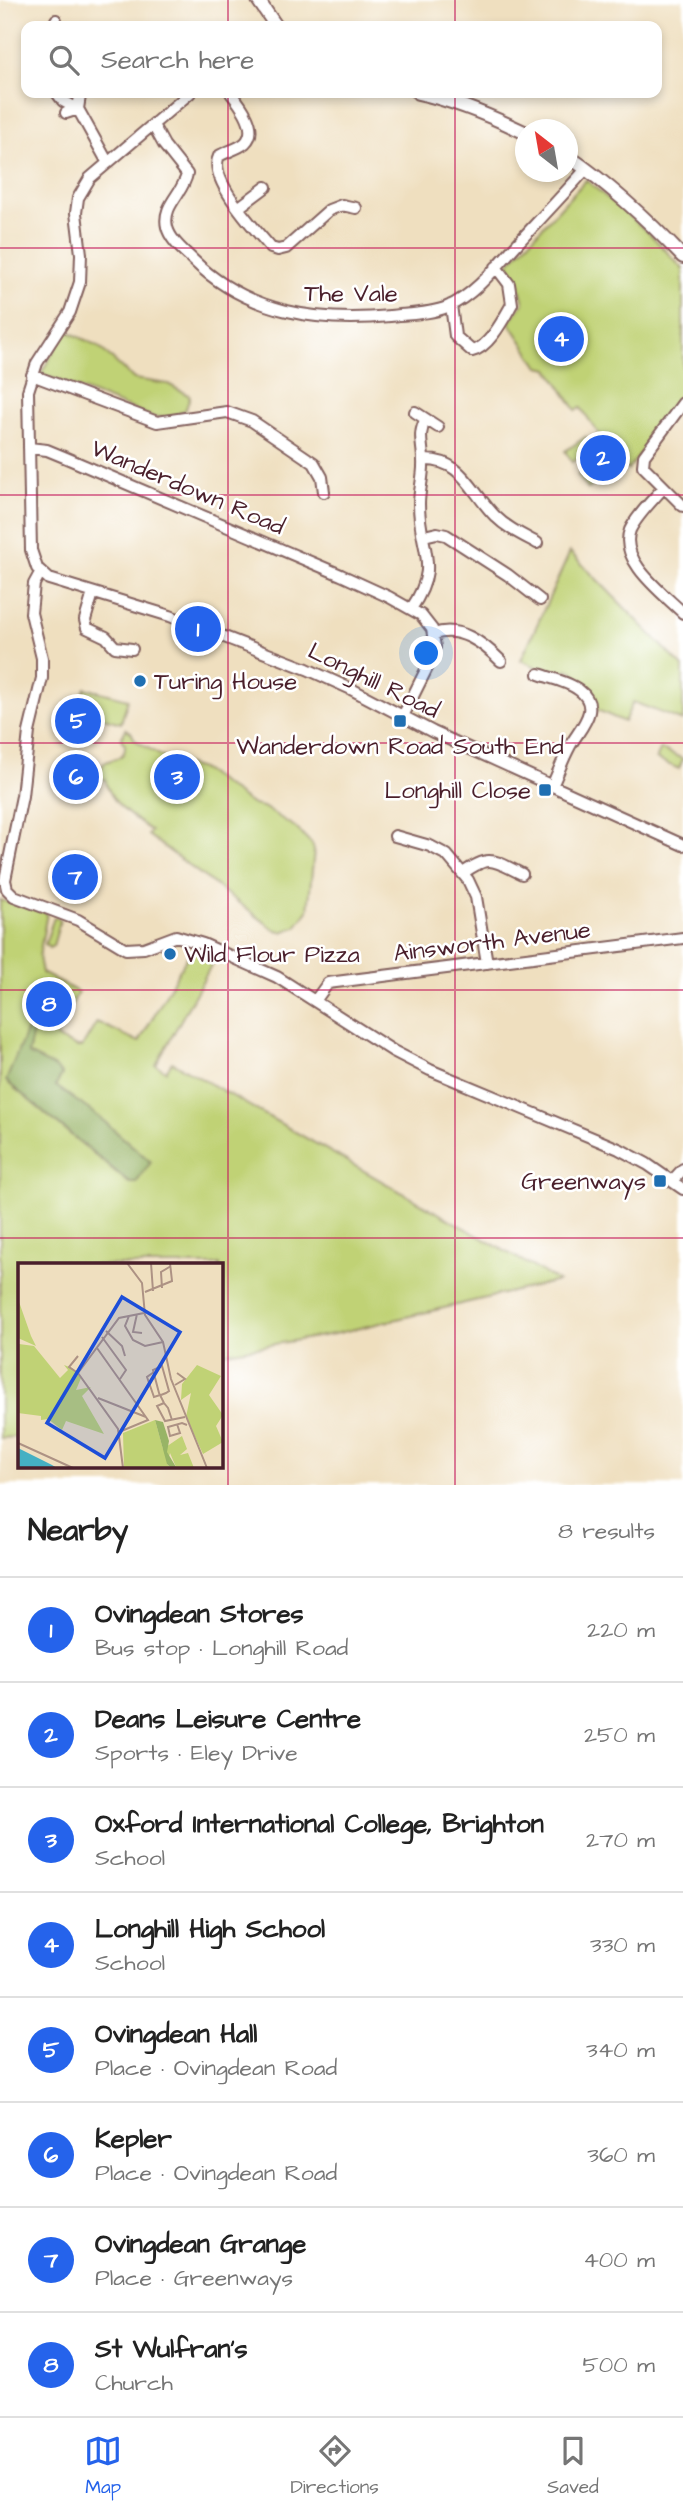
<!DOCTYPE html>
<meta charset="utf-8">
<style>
body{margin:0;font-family:"Architects Daughter",sans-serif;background:#f2f2f2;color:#222}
.compass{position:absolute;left:515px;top:119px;width:63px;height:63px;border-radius:50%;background:#fff;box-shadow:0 4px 10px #0003;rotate:329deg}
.you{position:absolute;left:427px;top:654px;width:24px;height:24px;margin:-18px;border:5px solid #fff;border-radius:50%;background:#1a73e8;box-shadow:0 0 0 10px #1a73e833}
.badge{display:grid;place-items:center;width:46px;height:46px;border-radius:50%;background:#2563eb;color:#fff;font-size:23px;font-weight:700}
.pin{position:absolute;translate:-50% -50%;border:4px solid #fff;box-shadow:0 2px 7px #0006}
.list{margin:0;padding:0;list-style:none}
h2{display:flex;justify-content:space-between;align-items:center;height:91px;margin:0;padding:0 28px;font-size:30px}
h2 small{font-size:23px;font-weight:400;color:#767676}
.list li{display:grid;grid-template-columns:46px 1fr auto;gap:21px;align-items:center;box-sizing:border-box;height:105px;padding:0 28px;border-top:2px solid #e0e0e0}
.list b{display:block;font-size:26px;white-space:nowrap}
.list p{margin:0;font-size:23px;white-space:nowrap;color:#767676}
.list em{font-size:23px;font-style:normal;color:#767676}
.icon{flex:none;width:38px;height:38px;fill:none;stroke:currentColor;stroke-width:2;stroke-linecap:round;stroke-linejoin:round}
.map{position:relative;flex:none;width:683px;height:1485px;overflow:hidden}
.search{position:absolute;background:#fff;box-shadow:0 4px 10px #0003;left:21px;right:21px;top:21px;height:77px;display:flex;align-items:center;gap:18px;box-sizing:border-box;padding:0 24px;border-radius:14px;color:#767676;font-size:26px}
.sheet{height:931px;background:#fff}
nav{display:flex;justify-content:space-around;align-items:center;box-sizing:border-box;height:98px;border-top:2px solid #e0e0e0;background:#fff;font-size:19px;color:#767676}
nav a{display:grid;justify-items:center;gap:4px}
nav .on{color:#2563eb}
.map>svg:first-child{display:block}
.green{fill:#c0d275;stroke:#857850;stroke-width:2;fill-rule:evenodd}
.forest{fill:#98b466;stroke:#716a48;stroke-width:2}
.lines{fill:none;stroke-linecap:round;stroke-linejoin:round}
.minor-casing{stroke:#84625f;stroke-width:14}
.major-casing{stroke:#84625f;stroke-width:16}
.minor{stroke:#fff;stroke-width:10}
.major{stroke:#fff;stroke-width:12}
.grid{fill:none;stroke:#c2185b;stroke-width:2;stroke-opacity:0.55}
.poi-dot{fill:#1f6fb2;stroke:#fff;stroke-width:2.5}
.labels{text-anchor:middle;stroke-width:5;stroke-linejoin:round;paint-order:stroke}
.street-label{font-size:24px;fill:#4a1f2b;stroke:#fff}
.poi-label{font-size:24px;fill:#4a1f2b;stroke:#fff;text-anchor:start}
.inset-road{fill:none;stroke:#ad9284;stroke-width:2}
.view{fill:#1d4ed8;fill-opacity:0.15;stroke:#1d4ed8;stroke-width:3.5}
.inset-edge{fill:none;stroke:#4a1f2b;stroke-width:3.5}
</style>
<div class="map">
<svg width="683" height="1485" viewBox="0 0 683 1485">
<rect width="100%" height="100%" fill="#fff"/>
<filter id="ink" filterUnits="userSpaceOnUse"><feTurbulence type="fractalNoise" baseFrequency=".0143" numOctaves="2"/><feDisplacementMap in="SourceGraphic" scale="14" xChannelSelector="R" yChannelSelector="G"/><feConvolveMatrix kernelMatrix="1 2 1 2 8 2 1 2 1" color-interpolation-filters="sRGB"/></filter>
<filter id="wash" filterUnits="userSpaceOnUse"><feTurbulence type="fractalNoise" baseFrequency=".00686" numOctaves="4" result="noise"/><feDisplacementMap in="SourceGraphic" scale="28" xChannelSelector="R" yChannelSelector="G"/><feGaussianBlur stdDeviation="1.57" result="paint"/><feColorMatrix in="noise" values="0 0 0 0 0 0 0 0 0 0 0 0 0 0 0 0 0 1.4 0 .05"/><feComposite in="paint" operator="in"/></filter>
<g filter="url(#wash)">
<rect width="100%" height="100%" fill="#efdfbf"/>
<path class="green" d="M 586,180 L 650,234 L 683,269 L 683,395 L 628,470 L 624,464 L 588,489 L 578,475 L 590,465 L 583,455 L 572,462 L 565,451 L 586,437 L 590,441 L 599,434 L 581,408 L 576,410 L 549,369 L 539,367 L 509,322 L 524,303 L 517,277 L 508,264 Z
M 65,330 L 98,346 L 134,379 L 168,384 L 190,396 L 186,409 L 173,417 L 153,417 L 41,374 Z
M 570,552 L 683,667 L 683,721 L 633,702 L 624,722 L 595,709 L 593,702 L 574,682 L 574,672 L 567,669 L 563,676 L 557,677 L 521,660 Z
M 85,688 L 128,699 L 121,723 L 78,711 Z
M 126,729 L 131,732 L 135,740 L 174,764 L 171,772 L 176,775 L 183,764 L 201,769 L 253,805 L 263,807 L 295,827 L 312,844 L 314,850 L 308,911 L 296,927 L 282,932 L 274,929 L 148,835 L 151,831 C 131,816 111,805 105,779 L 100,780 L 100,770 L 104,763 C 114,757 126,760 125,745 L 121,739 Z
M 661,749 L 683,759 L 679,769 L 656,759 Z
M 0,900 L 47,913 L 39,957 L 42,973 L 78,992 L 56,1038 L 77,1047 L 82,1047 L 97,1022 L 139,1042 L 195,943 L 218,953 L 156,1065 L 166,1071 L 172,1062 L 558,1281 L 334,1334 L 221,1353 L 220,1265 L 19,1265 L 19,1437 L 0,1438 ZM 6,1081 L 99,1117 L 150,1162 L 136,1183 L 129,1183 Z
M 54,917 L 57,917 L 60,921 L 53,946 L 49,948 L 45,944 Z"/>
<path class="forest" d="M 29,1024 L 34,1028 L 28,1054 L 53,1066 L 62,1074 L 56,1086 L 99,1117 L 151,1162 L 136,1183 L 130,1183 L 6,1081 Z"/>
</g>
<g filter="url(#ink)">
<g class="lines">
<g class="minor-casing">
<path id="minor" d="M 55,26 L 56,20
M 57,93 L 63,101 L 78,109 L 108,163
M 190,93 L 90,178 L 78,198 L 76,213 L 81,254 L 80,282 L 70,312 L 37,363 L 28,391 L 31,550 L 37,568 L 49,579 L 170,616 L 307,669 L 351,689 L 433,732 L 683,845
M 231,93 C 240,104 260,129 245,143 C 238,149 227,151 219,156 C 207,179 257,231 271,248 L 278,250 L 286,248 L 329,210 L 342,205 L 356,208
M 66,113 L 78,109 L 80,96
M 153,125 L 164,145 L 187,174 C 183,194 162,205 167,227 C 170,240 184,251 193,260 C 247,313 318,323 390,316 C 408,314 431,314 447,307 C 475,295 498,265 518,243 C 541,218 564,194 586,169
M 238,208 L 266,187
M 451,305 L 455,336 L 472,351 C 489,348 504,318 512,304 L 509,284 L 496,267
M 32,375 L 157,422 L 227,412 L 252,421 L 314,463 L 322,477 L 324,492
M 683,403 L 644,456 L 643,466 L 683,506
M 415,412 L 438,427
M 29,448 L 47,450 L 64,457 L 341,575 L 389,597 L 421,615 L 432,629 L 435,647 L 431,660 L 403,716
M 423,460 C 462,458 471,492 495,516 C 507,528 522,535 537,543
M 664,487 C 653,500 637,515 630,530 C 618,561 664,594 683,613
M 424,536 L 437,533 L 446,535 L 508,575 L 540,600
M 40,573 L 34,584 L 31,613 L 42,658 L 42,678 L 29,732 L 22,796 L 5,880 L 7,889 L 14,896 L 78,920 L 126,949 L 144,948 L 176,936 L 203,944 L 277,977 L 393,1051 L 430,1070 L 619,1149 L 647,1164 L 683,1189
M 93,593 L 85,620 L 87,628 L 106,637 L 115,647 L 132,649
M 411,609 C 442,563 419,551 419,504 C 419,490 424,475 423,461 C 423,444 417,435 426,419
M 434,634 C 460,625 483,643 501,661
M 539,674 C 551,678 569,682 579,690 C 603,708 579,729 570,746 C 563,759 558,773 552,786
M 395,836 L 430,846 L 447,855 L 468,880 L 476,897 L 487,963
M 463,873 C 491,853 494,861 522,874
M 315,1001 L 328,983 L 683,938
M 672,1181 L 683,1169"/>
</g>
<g class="major-casing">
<path id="major" d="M 258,0 L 276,26
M 418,93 C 456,101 491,116 526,133
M 568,156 C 610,185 648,220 683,257"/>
</g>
<use href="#minor" class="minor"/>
<use href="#major" class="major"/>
</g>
</g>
<path class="grid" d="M 228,0 L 228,26M 455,0 L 455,26M 228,93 L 228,1485M 455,93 L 455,1485M 0,248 L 683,248M 0,495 L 683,495M 0,743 L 683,743M 0,990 L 683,990M 0,1238 L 683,1238"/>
<g class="poi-dot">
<circle cx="140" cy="681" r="7"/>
<rect x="393" y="714" width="14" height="14" rx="3.5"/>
<rect x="538" y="783" width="14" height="14" rx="3.5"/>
<circle cx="170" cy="954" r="7"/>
<rect x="653" y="1174" width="14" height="14" rx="3.5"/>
</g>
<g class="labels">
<g class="street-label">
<text x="351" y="301">The Vale</text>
<text transform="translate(188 487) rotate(23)" y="8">Wanderdown Road</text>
<text transform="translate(374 680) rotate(26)" y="8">Longhill Road</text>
<text transform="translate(492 941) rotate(-7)" y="8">Ainsworth Avenue</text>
</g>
<g class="poi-label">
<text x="154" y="689">Turing House</text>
<text x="400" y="754" text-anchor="middle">Wanderdown Road South End</text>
<text x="531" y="798" text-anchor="end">Longhill Close</text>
<text x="184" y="962">Wild Flour Pizza</text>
<text x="646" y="1189" text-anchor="end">Greenways</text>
</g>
</g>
<g transform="translate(18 1263)">
<rect width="205" height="205" fill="#efdfbf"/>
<path d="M 0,36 L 13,73 L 18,83 L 0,75 ZM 1,81 L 16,83 L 42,115 L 50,107 L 46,102 L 54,105 L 63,115 L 58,127 L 73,124 L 64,133 L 86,171 L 48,158 L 44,167 L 30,156 L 23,157 L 23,153 L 0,150 ZM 179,102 L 203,113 L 191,132 L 205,152 L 198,163 L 205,179 L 185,191 L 168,154 L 173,130 L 163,137 L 164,121 ZM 137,157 L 145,186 L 164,173 L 169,186 L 162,192 L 170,190 L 176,205 L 158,204 L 152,190 L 149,201 L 153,205 L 106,205 L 105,170 Z" fill="#c0d275"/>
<path d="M 137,157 L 145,159 L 151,178 L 149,189 L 158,204 L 163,205 L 153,205 L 149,201 Z" fill="#98b466"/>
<path d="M 0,185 L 34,202 L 39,205 L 0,205 Z" fill="#45b0c3"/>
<path class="inset-road" d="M 109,0 L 124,20 L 127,52 L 145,79 L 153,116 L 189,205M 133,0 L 135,28M 144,25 L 143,9 L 153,3M 127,29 L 154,18 L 152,0M 119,51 L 115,69 L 124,70M 111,53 L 107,63 L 115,77 L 127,83 L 145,79M 88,68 L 104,83 L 107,93M 84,74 L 108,107 L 102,116M 79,85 L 130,157 L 101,169M 136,109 L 129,114 L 136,134 L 142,132 L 143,132 L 148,130 L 151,128 L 144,103 L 135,107 L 141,130 L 146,140 L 150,145 L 154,157M 60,110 L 51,104 L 60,93M 157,122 L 167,116 L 159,110M 80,135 L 128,154M 146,140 L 139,143 L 147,158 L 167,154M 159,161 L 162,170 L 152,173 L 150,164 L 164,160 L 169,162M 0,180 L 55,205M 105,205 L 100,166 L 60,110 L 101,55 L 126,50"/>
<path class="view" d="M 104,34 L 162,69 L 87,195 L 29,160 Z"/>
<rect width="205" height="205" class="inset-edge"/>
</g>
</svg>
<svg class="compass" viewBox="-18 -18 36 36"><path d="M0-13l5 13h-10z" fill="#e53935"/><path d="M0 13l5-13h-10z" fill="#767676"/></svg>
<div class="you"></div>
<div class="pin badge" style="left:198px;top:629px">1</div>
<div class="pin badge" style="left:603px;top:458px">2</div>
<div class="pin badge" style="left:177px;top:777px">3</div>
<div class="pin badge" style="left:561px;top:339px">4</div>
<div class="pin badge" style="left:78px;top:721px">5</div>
<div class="pin badge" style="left:76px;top:777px">6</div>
<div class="pin badge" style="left:75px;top:877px">7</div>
<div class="pin badge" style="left:49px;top:1004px">8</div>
<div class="search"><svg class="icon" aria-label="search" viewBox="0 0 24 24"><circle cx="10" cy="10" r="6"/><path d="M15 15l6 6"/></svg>Search here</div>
</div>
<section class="sheet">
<h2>Nearby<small>8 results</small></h2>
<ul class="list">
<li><span class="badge">1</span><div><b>Ovingdean Stores</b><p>Bus stop · Longhill Road</p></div><em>220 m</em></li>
<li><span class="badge">2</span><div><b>Deans Leisure Centre</b><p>Sports · Eley Drive</p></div><em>250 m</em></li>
<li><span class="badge">3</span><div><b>Oxford International College, Brighton</b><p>School</p></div><em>270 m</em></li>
<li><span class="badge">4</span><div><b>Longhill High School</b><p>School</p></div><em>330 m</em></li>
<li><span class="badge">5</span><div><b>Ovingdean Hall</b><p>Place · Ovingdean Road</p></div><em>340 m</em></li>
<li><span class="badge">6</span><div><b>Kepler</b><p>Place · Ovingdean Road</p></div><em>360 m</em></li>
<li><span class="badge">7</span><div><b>Ovingdean Grange</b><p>Place · Greenways</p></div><em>400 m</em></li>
<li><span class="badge">8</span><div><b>St Wulfran's</b><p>Church</p></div><em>500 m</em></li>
</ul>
</section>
<nav>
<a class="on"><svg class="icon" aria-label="map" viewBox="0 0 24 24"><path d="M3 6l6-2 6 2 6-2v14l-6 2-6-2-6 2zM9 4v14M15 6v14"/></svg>Map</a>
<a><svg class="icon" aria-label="directions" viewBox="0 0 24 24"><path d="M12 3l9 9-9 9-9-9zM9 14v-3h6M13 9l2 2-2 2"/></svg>Directions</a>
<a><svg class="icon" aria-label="saved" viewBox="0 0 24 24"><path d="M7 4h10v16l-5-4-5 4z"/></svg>Saved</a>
</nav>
